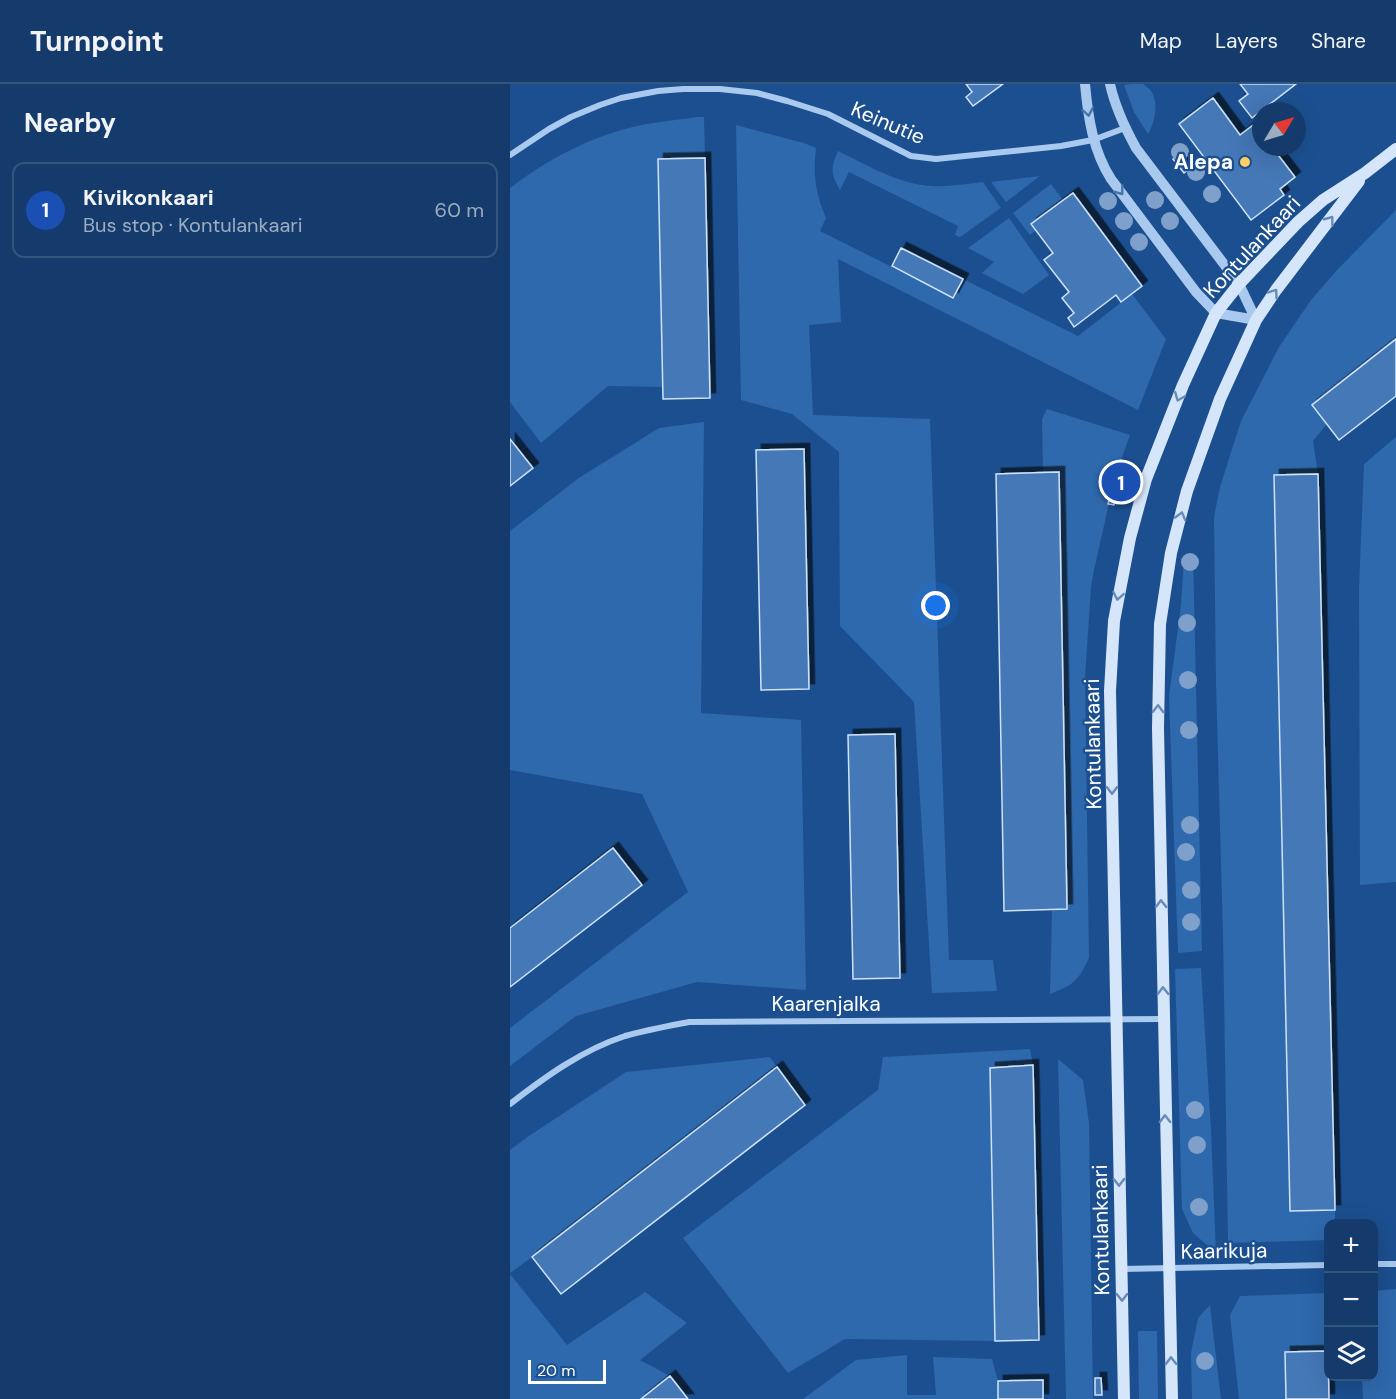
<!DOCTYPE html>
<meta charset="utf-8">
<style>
body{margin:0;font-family:"DM Sans",sans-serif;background:#214673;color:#f1f3f6}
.controls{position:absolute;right:18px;bottom:18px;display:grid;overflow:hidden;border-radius:12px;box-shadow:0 6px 24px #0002}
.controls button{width:54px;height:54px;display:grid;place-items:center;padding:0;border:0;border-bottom:2px solid #33557e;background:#143b6b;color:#f1f3f6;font:30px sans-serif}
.compass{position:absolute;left:742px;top:18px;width:54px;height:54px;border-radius:50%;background:#143b6b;box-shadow:0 6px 24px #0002;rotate:52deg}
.scale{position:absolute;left:18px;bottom:15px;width:78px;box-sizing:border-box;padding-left:6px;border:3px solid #fff;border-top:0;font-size:16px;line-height:21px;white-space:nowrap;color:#fff;-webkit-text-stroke:4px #1b4f8f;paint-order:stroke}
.you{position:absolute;left:426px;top:522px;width:21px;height:21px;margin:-15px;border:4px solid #fff;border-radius:50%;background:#1a73e8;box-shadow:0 0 0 9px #1a73e833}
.badge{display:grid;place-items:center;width:39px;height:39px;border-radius:50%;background:#bca0f2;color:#fff;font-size:20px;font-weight:700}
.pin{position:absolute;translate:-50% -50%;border:3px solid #fff;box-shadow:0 2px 6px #0006}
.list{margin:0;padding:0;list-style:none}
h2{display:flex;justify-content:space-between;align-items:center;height:78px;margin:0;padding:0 24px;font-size:26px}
h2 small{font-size:20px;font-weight:400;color:#9dadc1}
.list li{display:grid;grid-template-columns:39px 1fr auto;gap:18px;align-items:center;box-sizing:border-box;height:96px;margin:0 12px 12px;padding:0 12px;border:2px solid #33557e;border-radius:12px}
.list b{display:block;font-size:22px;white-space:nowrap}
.list p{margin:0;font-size:20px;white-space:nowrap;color:#9dadc1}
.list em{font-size:20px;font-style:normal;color:#9dadc1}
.icon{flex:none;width:33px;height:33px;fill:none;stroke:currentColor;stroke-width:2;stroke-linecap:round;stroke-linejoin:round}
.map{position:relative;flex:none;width:886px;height:1315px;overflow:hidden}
header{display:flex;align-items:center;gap:36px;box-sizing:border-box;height:84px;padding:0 30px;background:#143b6b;border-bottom:2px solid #33557e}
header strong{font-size:28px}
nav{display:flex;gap:33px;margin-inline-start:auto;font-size:21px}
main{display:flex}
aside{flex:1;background:#143b6b}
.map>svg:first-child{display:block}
.green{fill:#2e69ad}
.building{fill:#4478b7;stroke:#cfe3fa;stroke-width:1.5;filter:url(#shadow)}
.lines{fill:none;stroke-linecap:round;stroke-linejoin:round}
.minor{stroke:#a9c9ee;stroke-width:6}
.tertiary{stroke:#a9c9ee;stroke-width:10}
.secondary{stroke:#d6e6fa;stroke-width:12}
.tree{fill:#7ea0ca}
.oneway{stroke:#4674ac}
.oneway2{stroke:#668bba}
.poi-dot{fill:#ffd166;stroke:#1b4f8f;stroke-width:2}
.labels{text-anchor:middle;stroke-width:4.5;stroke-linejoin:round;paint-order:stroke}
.street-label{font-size:21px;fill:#fff;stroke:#1b4f8f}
.poi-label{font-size:21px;font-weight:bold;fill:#fff;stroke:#1b4f8f;text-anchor:end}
</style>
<header>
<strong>Turnpoint</strong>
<nav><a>Map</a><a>Layers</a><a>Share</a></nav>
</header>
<main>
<aside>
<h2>Nearby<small></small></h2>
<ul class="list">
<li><span class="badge" style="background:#1a4fb4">1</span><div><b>Kivikonkaari</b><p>Bus stop · Kontulankaari</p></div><em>60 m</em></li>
</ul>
</aside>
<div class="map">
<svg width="886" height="1315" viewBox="0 0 886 1315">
<defs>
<filter id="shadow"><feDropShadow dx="5.5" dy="-5.5" stdDeviation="0" flood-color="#0009"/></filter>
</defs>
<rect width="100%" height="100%" fill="#1b4f8f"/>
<path class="green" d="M 621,0 L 633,0 C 636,2 639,4 641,7 C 649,18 645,39 638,50 L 624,28 L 614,1 Z
M 187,33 L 194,33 L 195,74 L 148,75 L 153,303 L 98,302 L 31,359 L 0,318 L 0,104 C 32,79 67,60 105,48 C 131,39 160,37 187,33 Z
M 226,41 L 294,59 L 306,64 C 303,91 305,108 316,134 L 310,147 L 442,213 L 453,195 L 568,252 L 622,210 L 656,255 L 628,326 L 328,175 L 331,238 L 299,241 L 303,331 L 420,335 L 439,876 L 483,876 L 487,907 L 422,909 L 404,618 L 330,542 L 329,368 L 282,330 L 231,316 Z
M 328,67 C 357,81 388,100 421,102 C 438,103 455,100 473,98 L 491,124 L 450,153 L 445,151 L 448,142 L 339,88 L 330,106 C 320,89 321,84 328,67 Z
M 530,92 L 496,118 L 481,98 Z
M 541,100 L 553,116 L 521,140 L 526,146 L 520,151 L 503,129 Z
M 886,126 L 886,255 L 802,321 L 817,340 L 803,357 L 808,390 L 764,392 L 780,1126 L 825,1126 L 825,1139 L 818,1140 L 818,1156 L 718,1159 L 713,851 L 706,599 L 704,433 L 710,403 L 731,337 L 769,263 L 801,216 L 827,186 Z
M 499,134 L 539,191 L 513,210 L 472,189 L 484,178 L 458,164 Z
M 537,325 L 620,351 L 610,379 L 600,415 L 584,486 L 581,503 L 575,594 L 579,874 C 568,897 564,901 540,910 L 542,826 L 557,825 L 549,389 L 533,389 L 532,335 Z
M 194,338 L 191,629 L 291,636 L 296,906 L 187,898 L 66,932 L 0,982 L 0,944 L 178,808 L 132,710 L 0,686 L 0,447 L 69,394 L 149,344 Z
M 886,353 L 886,798 L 850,801 L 849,504 L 854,380 Z
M 683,469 L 692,867 L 668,869 L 659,612 L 671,521 L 674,476 Z
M 691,884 L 701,1045 L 706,1169 L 683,1149 L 672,1125 L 665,885 Z
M 520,965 L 523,981 L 480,984 L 485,1257 L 335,1255 L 278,1289 L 173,1154 L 368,1006 L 373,973 Z
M 260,973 L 267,983 L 22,1173 L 0,1189 L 0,1066 L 19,1052 L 116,988 Z
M 548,975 L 573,996 L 579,1039 L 583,1315 L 556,1315 Z
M 0,1190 L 57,1261 L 135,1208 L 177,1239 L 130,1276 L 160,1292 L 131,1315 L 0,1315 Z
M 886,1205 L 886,1315 L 853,1315 L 852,1293 L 864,1292 L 864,1207 Z
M 818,1209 L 818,1267 L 776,1315 L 729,1315 L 720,1231 L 730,1212 Z
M 700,1221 L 711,1315 L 682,1315 L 681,1269 L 688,1234 Z
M 628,1247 L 647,1247 L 648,1315 L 629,1315 Z
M 397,1271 L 397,1311 L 426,1311 L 423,1273 L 482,1275 L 488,1297 L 488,1315 L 293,1315 L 346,1276 Z"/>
<path class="building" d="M 456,0 L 493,0 L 463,22 L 456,13 L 462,8 Z
M 730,0 L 786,0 L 742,34 L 729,17 L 738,10 Z
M 703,14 L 730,51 L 751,35 L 751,63 L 762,63 L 785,93 L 770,105 L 774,111 L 741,136 L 669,40 Z
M 668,71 L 679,85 L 674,89 L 663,75 Z
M 195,74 L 200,314 L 153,315 L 148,75 Z
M 563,109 L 632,202 L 611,218 L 606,211 L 564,243 L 558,234 L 564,229 L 552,214 L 559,208 L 534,176 L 543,169 L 521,140 Z
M 391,164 L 453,195 L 443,214 L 382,182 Z
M 886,255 L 886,312 L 829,356 L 802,321 Z
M 0,355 L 23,384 L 0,402 Z
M 294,365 L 299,605 L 251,606 L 246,366 Z
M 549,388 L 557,825 L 494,827 L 486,390 Z
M 808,390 L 825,1126 L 780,1127 L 764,391 Z
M 602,403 L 608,404 L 604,421 L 598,420 Z
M 385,650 L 390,894 L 343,895 L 338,651 Z
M 103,764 L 132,801 L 0,903 L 0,844 Z
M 523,981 L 529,1256 L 485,1257 L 480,984 Z
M 267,983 L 295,1021 L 51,1210 L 22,1173 Z
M 818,1267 L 819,1315 L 776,1315 L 775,1268 Z
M 160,1292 L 178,1315 L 131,1315 Z
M 585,1294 L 591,1294 L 592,1311 L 585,1311 Z
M 533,1296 L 533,1315 L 488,1315 L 488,1297 Z"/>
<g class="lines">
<path class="minor" d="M 0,71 L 39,45 L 61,33 L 90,21 L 111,14 L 148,7 L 173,5 L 210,5 L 247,9 L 277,17 L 318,30 L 401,72 L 426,75 L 551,62 L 583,56 L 615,44
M 0,1020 C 35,993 72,966 115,952 C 136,946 158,942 179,938 L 653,935
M 864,1180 L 886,1180
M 612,1185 L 818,1181"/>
<path class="tertiary" d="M 575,0 C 578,33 583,67 601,95 L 686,208 L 706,229 L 746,236
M 600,0 C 605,23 615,44 626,64 L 729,200 L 746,236"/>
<path class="secondary" d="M 614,1315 L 600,607 L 604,537 L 620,454 L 636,395 L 673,301 L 706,229 L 729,200 L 788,138 L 813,116 L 855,89 L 886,65
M 662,1315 L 648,644 L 650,540 L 661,469 L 677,407 L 710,315 L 746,236 L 766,206 L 849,97"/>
</g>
<g class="tree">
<circle cx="670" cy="68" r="9"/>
<circle cx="686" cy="88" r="9"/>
<circle cx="702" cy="110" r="9"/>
<circle cx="645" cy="116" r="9"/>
<circle cx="598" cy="117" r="9"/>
<circle cx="614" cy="137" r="9"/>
<circle cx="660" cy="137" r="9"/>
<circle cx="629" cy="158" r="9"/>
<circle cx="680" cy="478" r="9"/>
<circle cx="677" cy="539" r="9"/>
<circle cx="678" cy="596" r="9"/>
<circle cx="679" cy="646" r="9"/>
<circle cx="680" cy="741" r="9"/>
<circle cx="676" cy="768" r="9"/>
<circle cx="681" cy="806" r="9"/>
<circle cx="681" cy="838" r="9"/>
<circle cx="685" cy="1026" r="9"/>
<circle cx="687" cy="1061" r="9"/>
<circle cx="689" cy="1123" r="9"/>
<circle cx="695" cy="1277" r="9"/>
</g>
<defs><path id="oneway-chevron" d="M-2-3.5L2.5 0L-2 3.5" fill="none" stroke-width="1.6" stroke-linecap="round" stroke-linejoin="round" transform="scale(1.5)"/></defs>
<g class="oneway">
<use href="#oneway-chevron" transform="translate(578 28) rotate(80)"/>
<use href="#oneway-chevron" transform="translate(610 107) rotate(53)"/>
</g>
<g class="oneway2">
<use href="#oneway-chevron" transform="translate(820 136) rotate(-53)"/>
<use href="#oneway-chevron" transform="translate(764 209) rotate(-55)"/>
<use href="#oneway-chevron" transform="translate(669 313) rotate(112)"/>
<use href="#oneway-chevron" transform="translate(671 432) rotate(-75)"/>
<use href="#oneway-chevron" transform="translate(608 512) rotate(101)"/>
<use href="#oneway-chevron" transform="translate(648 625) rotate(-89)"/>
<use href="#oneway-chevron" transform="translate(602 706) rotate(89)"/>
<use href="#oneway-chevron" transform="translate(651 820) rotate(-91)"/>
<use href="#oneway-chevron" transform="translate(653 907) rotate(-91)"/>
<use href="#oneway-chevron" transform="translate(655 1035) rotate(-91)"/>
<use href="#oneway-chevron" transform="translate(609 1098) rotate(89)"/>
<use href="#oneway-chevron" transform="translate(612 1213) rotate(89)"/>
<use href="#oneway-chevron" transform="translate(661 1277) rotate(-91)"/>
</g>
<circle class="poi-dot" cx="735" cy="78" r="6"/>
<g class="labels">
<g class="street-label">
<text transform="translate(378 39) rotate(23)" y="7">Keinutie</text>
<text transform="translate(742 163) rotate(-47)" y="7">Kontulankaari</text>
<text transform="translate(583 660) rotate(-91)" y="7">Kontulankaari</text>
<text x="316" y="927">Kaarenjalka</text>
<text transform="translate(591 1146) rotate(-91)" y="7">Kontulankaari</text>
<text transform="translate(714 1167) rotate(-1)" y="7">Kaarikuja</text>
</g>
<g class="poi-label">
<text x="723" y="85">Alepa</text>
</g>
</g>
</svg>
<div class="controls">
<button>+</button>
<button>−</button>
<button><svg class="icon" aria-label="layers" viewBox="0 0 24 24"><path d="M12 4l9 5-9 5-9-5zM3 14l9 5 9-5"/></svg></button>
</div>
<svg class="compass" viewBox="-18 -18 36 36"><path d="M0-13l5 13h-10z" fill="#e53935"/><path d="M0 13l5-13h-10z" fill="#9dadc1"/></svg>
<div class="scale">20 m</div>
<div class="you"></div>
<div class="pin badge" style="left:611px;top:398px;background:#1a4fb4">1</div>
</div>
</main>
